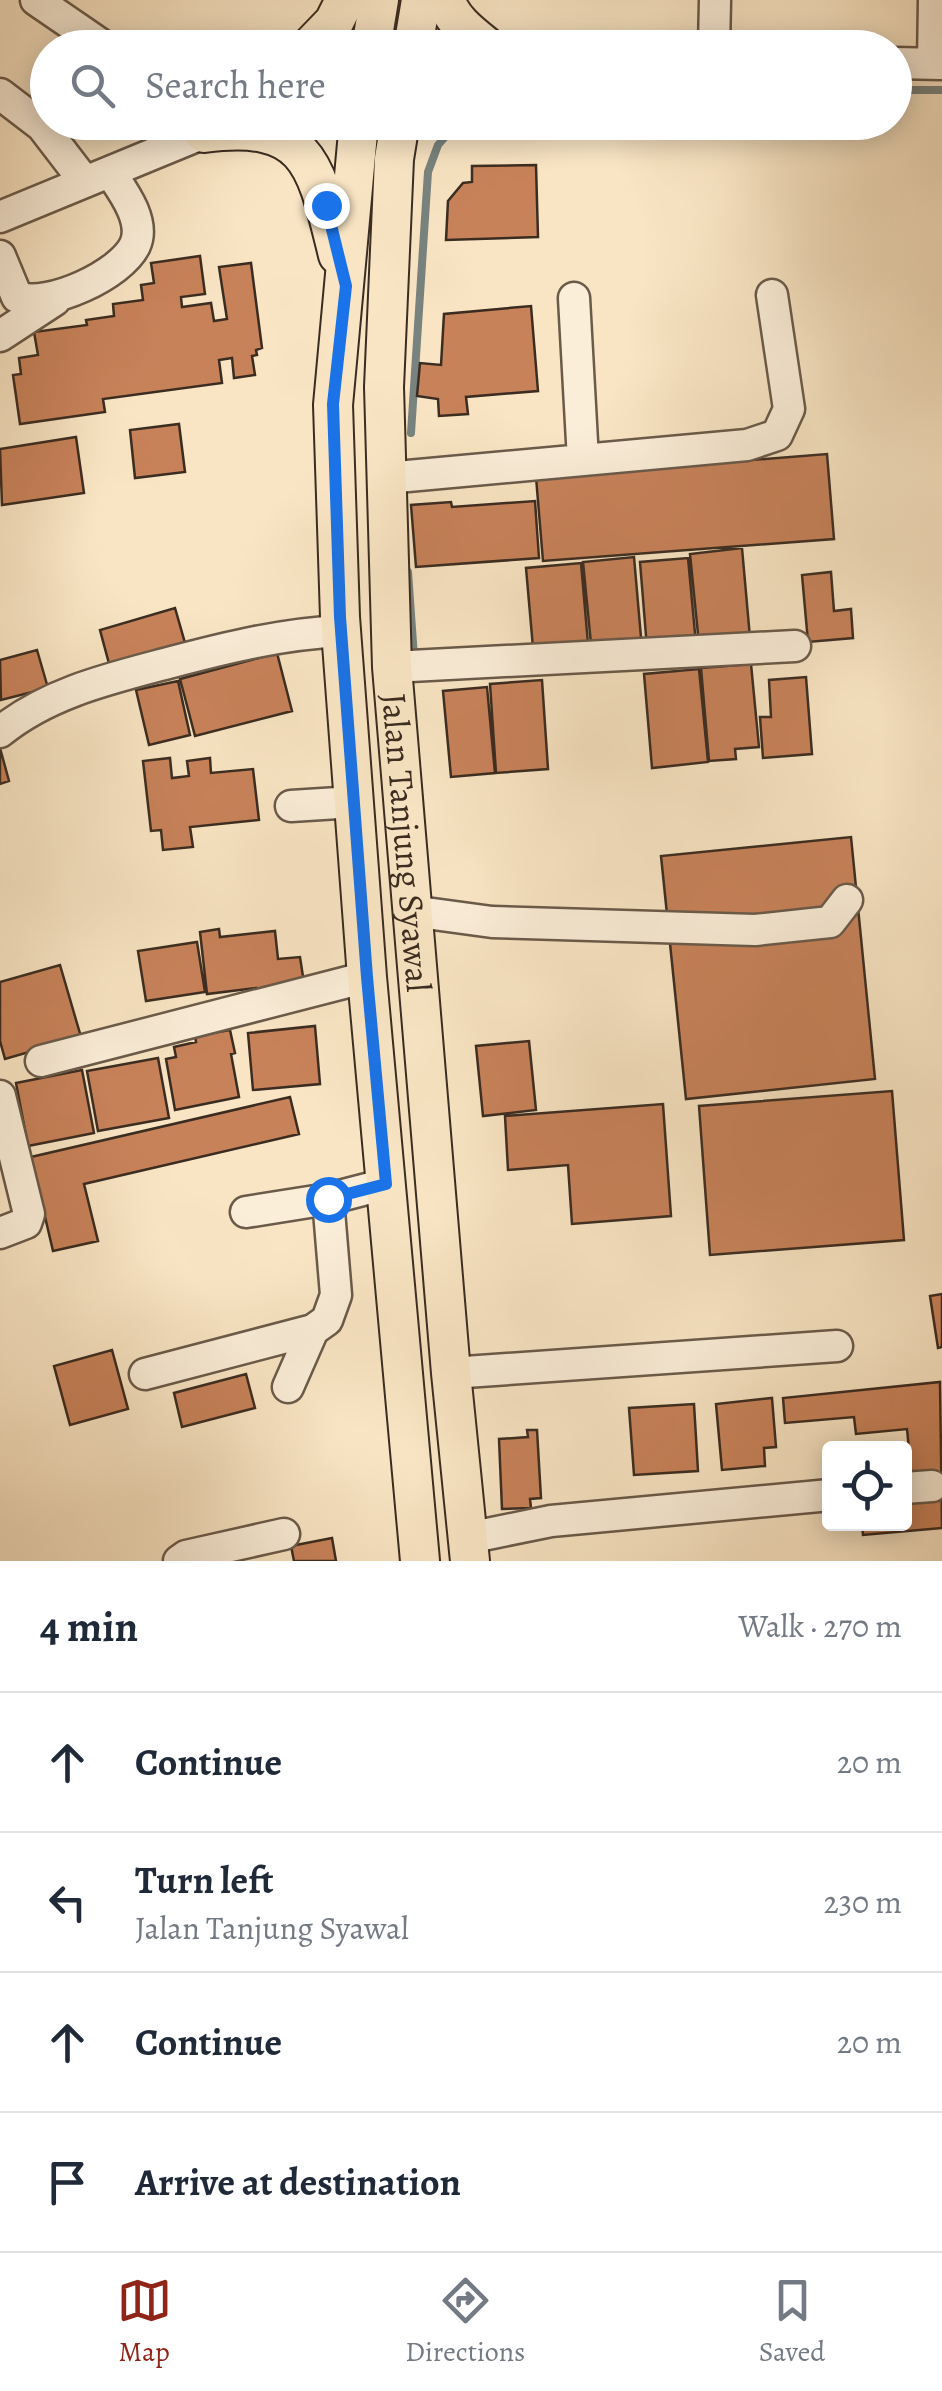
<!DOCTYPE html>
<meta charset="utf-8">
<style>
body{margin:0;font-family:Alegreya,serif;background:#f2f2f3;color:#1f2937}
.controls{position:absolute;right:30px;bottom:30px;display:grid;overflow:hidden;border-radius:10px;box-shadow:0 5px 25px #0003}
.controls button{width:90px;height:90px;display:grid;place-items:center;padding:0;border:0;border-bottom:2px solid #e0e1e3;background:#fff;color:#1f2937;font:50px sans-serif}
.stop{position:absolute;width:30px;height:30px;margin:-22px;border:8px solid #1a73e8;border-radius:50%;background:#fff}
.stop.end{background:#1a73e8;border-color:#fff;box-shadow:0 2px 10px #0008}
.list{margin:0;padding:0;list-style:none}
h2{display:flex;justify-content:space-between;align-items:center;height:130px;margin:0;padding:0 40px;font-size:42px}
h2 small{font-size:32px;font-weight:400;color:#747a83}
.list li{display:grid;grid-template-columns:65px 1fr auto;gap:30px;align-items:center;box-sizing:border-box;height:140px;padding:0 40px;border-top:2px solid #e0e1e3}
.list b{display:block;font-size:38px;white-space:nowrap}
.list p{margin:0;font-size:32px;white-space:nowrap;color:#747a83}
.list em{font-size:32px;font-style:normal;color:#747a83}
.icon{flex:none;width:55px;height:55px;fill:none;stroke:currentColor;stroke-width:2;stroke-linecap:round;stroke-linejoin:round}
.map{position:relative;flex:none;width:942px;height:1561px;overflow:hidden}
.search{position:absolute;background:#fff;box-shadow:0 5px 25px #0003;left:30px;right:30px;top:30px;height:110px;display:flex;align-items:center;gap:25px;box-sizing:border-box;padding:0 35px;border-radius:55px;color:#747a83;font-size:38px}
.sheet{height:690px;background:#fff}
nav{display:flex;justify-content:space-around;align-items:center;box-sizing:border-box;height:140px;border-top:2px solid #e0e1e3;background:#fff;font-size:28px;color:#747a83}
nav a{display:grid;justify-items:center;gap:5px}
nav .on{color:#8f2418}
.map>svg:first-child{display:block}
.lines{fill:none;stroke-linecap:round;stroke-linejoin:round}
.stream{stroke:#78837f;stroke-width:8}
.building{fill:#c8825a;stroke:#3b2c21;stroke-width:2.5}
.minor-casing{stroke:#6a5a4a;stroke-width:35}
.major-casing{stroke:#3b2c21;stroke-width:42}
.minor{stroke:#fbeed9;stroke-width:30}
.major{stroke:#f9e5c4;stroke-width:38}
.route{stroke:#1a73e8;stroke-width:12}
.labels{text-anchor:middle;stroke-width:9;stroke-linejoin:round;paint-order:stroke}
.street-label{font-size:35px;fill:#3b2c21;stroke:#fbeed9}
</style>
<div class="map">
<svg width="942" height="1561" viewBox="0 0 942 1561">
<rect width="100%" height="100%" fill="#f9e5c4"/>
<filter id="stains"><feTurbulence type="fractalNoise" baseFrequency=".002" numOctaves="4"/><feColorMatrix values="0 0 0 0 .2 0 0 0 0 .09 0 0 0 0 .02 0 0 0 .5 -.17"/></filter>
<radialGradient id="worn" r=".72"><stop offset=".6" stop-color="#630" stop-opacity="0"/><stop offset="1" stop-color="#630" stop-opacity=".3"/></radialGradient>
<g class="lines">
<path class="stream" d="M 894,90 L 942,90
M 411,433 L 428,172 L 438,145 L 458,122
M 408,572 L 414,657"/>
</g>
<path class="building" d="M 536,165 L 538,237 L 446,240 L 448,201 L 463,183 L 472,182 L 472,166 Z
M 200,256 L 205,294 L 181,297 L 182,307 L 211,303 L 214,321 L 227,319 L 219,267 L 251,263 L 262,348 L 256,350 L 257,355 L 252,356 L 255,375 L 234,378 L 232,358 L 219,360 L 222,383 L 103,399 L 105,412 L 20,424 L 13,375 L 21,374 L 19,358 L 38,355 L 34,332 L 87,325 L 86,320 L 114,316 L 113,304 L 143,300 L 141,285 L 154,283 L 151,263 Z
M 531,306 L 538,391 L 466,397 L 468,414 L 439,416 L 438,399 L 417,396 L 420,363 L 441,365 L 444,314 Z
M 179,424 L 185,472 L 135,478 L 130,430 Z
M 76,437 L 84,493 L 2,505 L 0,449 Z
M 827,454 L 834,539 L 543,561 L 536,477 Z
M 535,501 L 539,558 L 416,567 L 411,505 L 451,502 L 452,507 Z
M 742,548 L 750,638 L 699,644 L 690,554 Z
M 634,557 L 642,649 L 592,654 L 583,562 Z
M 688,558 L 696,644 L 647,648 L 640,562 Z
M 581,563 L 589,655 L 534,659 L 526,568 Z
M 831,572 L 834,611 L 851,609 L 853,638 L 808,642 L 802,575 Z
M 175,608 L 187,650 L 111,671 L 100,630 Z
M 37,650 L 48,688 L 1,700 L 0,660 Z
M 277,653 L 292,711 L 195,736 L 180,679 Z
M 751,664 L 759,747 L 735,749 L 736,759 L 709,761 L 701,668 Z
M 699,669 L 708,762 L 652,768 L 644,674 Z
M 806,677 L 812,754 L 763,758 L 760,717 L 771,717 L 769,680 Z
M 542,680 L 548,769 L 496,773 L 490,684 Z
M 178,681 L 190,735 L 149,745 L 136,690 Z
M 487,687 L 495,773 L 451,777 L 443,691 Z
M 0,748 L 9,781 L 0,784 Z
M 170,758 L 172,778 L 189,776 L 187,761 L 210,758 L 211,773 L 253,769 L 259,820 L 190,827 L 193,847 L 163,850 L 161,830 L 151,831 L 143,761 Z
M 851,837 L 875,1079 L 686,1099 L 661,856 Z
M 219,929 L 220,937 L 275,931 L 278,959 L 300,957 L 304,983 L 257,998 L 256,988 L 207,994 L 200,932 Z
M 197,942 L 205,992 L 146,1001 L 138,951 Z
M 60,965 L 81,1037 L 5,1059 L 0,1041 L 0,982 Z
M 315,1026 L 320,1084 L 253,1090 L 248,1033 Z
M 230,1030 L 235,1053 L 231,1054 L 239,1097 L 175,1110 L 166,1059 L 176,1057 L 174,1047 L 196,1042 L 195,1036 Z
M 529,1041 L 536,1110 L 483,1116 L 476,1046 Z
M 158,1058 L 169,1118 L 98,1131 L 87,1071 Z
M 82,1070 L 94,1133 L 28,1146 L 16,1083 Z
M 892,1091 L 904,1240 L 710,1255 L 699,1106 Z
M 290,1097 L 299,1134 L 84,1184 L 98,1241 L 53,1251 L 31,1157 Z
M 663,1104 L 671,1216 L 572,1224 L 568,1165 L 508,1170 L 505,1116 Z
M 942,1294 L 942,1347 L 938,1348 L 930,1296 Z
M 112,1350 L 128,1409 L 70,1425 L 54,1366 Z
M 246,1374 L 255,1408 L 182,1427 L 174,1393 Z
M 940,1382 L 942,1528 L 863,1535 L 862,1524 L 904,1524 L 904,1502 L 914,1501 L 907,1429 L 856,1434 L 854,1417 L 785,1423 L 783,1398 Z
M 772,1398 L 776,1447 L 764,1448 L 765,1466 L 722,1470 L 716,1404 Z
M 694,1404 L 698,1471 L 634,1475 L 629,1408 Z
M 527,1430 L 537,1430 L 541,1498 L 530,1499 L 531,1508 L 502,1509 L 499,1439 L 528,1437 Z
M 332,1538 L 336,1561 L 294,1561 L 291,1546 Z"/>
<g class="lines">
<g class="minor-casing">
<path id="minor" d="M 36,0 L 106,48
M 714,48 L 715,0
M 894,63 L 942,64
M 933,63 L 934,0
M 0,94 L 42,126 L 85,182
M 0,217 L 204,133 L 192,122
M 0,256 L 17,297 C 48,309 122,274 135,245 C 146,221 122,190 110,172
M 574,298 L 583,460
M 0,336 L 55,300
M 386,478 L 747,445 L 777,435 L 789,409 L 772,295
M 392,667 L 795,646
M 0,732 C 49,692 112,678 172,662 C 229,647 282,634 341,631
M 291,806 L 354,802
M 411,911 L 492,922 L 755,930 L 830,922 L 847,900
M 41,1061 L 367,977
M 0,1096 L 29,1214 L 26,1223 L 0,1233
M 246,1212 L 328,1199
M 451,1373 L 837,1346
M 145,1374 L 313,1330
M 288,1387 L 313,1330 L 327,1320 L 336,1295 L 328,1199 L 386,1184
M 904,1488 L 932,1486
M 468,1538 L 551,1521 L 830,1495
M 179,1561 L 186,1556 L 284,1534"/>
</g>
<g class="major-casing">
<g id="major">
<path d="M 446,0 C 451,20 472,35 488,48"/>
<path d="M 309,48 L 334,22 L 345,0"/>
<path d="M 371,48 L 379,0"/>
<path d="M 413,48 L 421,0"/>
<path d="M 359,122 L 333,405 L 340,617 L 367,977 L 420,1561"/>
<path id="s1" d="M 400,122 L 394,159 L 384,387 L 392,667 L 451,1373 L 470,1561"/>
<path d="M 204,133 C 310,119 316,166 338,255"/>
</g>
</g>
<use href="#minor" class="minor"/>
<use href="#major" class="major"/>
</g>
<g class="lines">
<path class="route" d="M 326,205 L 346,286 L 333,404 L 340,617 L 367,977 L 386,1184 L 328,1199"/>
</g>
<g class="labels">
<g class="street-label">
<text dy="12" stroke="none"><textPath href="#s1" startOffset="722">Jalan Tanjung Syawal</textPath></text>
</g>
</g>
<rect width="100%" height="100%" filter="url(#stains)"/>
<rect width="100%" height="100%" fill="url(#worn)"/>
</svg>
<div class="controls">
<button><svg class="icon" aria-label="locate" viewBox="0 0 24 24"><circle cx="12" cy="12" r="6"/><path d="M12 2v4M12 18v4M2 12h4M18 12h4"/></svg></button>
</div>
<div class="stop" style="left:328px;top:1199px"></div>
<div class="stop end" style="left:326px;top:205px"></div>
<div class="search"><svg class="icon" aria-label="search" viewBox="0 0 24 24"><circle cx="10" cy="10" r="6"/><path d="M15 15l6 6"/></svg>Search here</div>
</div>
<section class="sheet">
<h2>4 min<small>Walk · 270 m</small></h2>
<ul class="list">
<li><svg class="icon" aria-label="ahead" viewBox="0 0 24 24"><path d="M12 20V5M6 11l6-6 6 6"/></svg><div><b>Continue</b></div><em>20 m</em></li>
<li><svg class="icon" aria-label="left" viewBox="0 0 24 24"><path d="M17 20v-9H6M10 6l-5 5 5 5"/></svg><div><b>Turn left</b><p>Jalan Tanjung Syawal</p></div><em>230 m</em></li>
<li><svg class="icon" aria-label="ahead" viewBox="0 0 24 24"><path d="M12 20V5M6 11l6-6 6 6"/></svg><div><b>Continue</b></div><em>20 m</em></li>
<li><svg class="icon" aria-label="arrive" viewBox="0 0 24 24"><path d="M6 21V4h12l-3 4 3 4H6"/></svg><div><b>Arrive at destination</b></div></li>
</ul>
</section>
<nav>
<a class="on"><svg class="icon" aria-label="map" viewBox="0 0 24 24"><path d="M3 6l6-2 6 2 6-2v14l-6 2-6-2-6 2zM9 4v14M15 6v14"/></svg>Map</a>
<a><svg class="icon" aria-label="directions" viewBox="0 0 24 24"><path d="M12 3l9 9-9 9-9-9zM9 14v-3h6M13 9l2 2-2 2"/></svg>Directions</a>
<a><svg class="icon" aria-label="saved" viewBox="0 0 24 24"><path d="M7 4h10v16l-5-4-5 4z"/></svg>Saved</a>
</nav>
